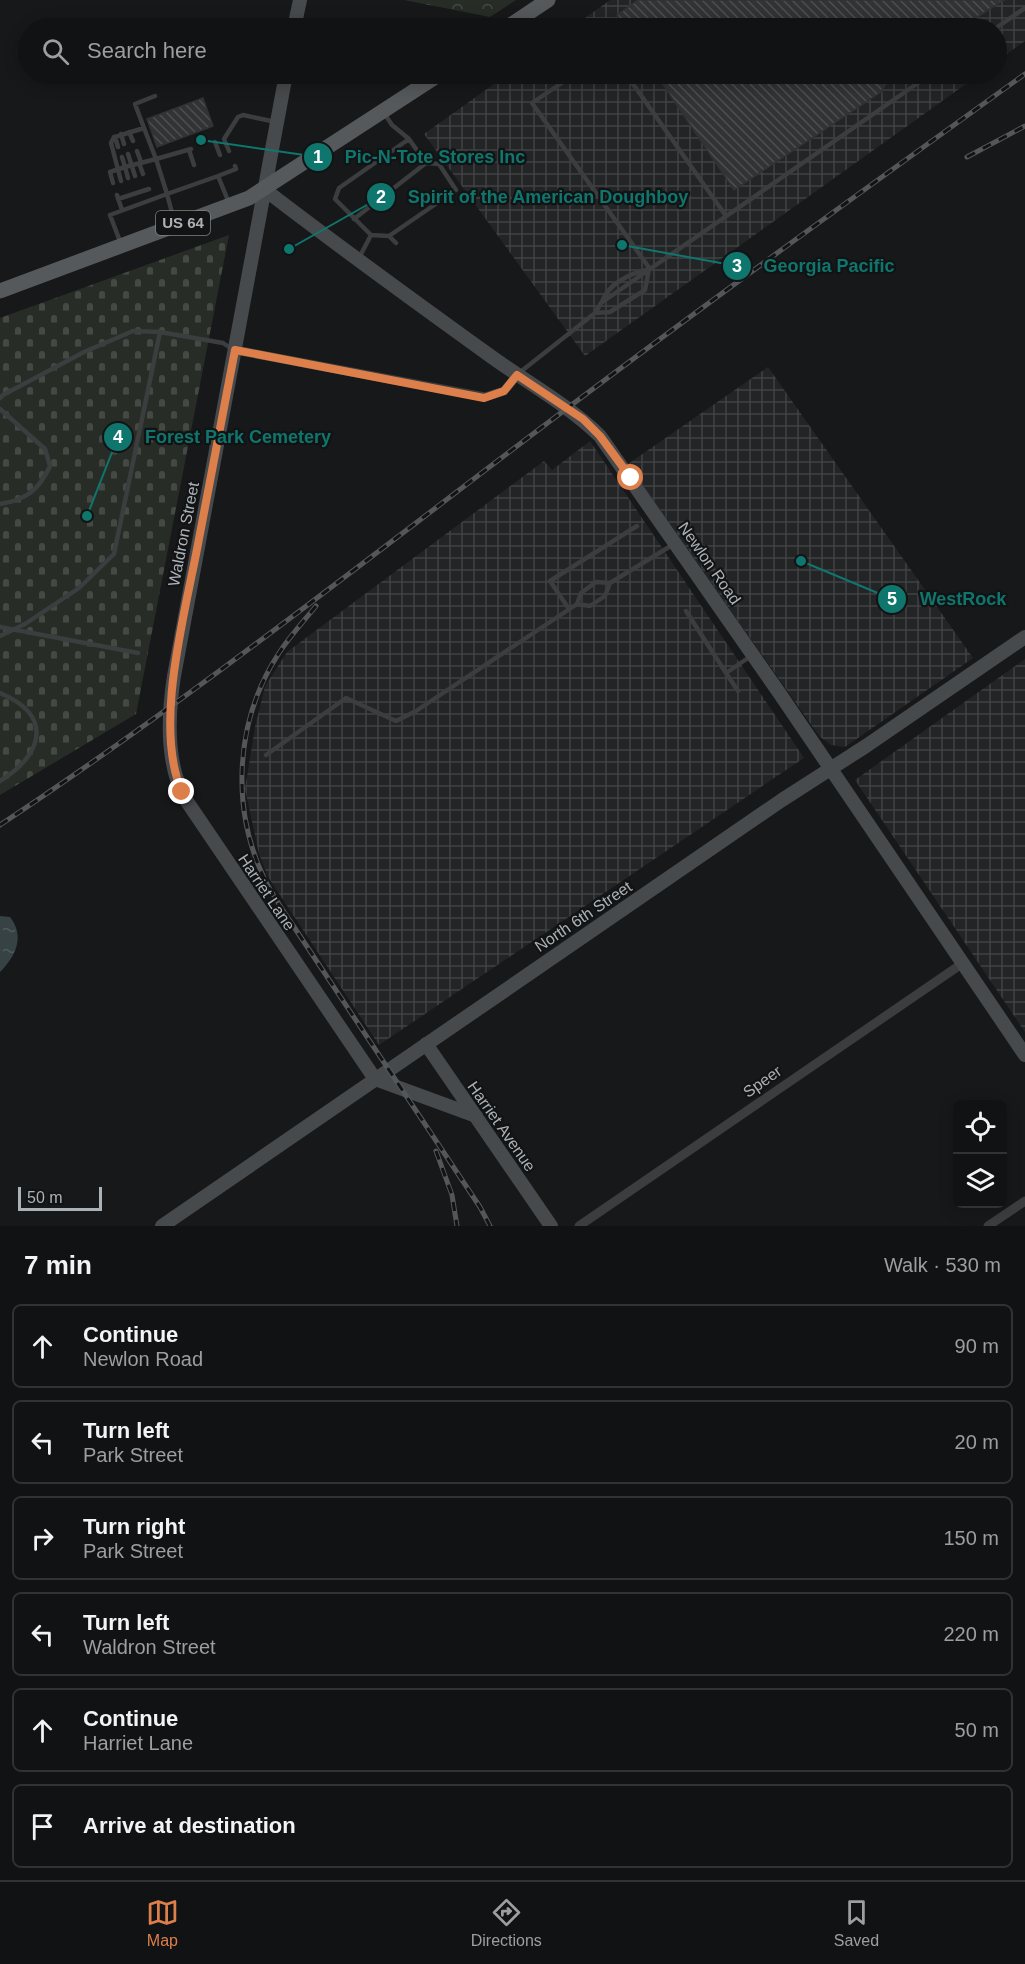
<!DOCTYPE html>
<meta charset="utf-8">
<style>
body{margin:0;font-family:Helvetica,sans-serif;background:#1a1b1c;color:#f1f3f6}
.controls{position:absolute;right:18px;bottom:18px;display:grid;overflow:hidden;border-radius:9px;box-shadow:0 3px 15px #0003}
.controls button{width:54px;height:54px;display:grid;place-items:center;padding:0;border:0;border-bottom:2px solid #303233;background:#111213;color:#f1f3f6;font:30px sans-serif}
.scale{position:absolute;left:18px;bottom:15px;width:84px;box-sizing:border-box;padding-left:6px;border:3px solid #abb2b7;border-top:0;font-size:16px;line-height:21px;white-space:nowrap;color:#abb2b7;-webkit-text-stroke:4px #121314;paint-order:stroke}
.stop{position:absolute;width:18px;height:18px;margin:-14px;border:4px solid #dd7f4a;border-radius:50%;background:#fff}
.stop.end{background:#dd7f4a;border-color:#fff;box-shadow:0 2px 6px #0008}
.list{margin:0;padding:0;list-style:none}
h2{display:flex;justify-content:space-between;align-items:center;height:78px;margin:0;padding:0 24px;font-size:26px}
h2 small{font-size:20px;font-weight:400;color:#9c9ea0}
.list li{display:grid;grid-template-columns:39px 1fr auto;gap:18px;align-items:center;box-sizing:border-box;height:84px;margin:0 12px 12px;padding:0 12px;border:2px solid #303233;border-radius:9px}
.list b{display:block;font-size:22px;white-space:nowrap}
.list p{margin:0;font-size:20px;white-space:nowrap;color:#9c9ea0}
.list em{font-size:20px;font-style:normal;color:#9c9ea0}
.icon{flex:none;width:33px;height:33px;fill:none;stroke:currentColor;stroke-width:2;stroke-linecap:round;stroke-linejoin:round}
.map{position:relative;flex:none;width:1025px;height:1226px;overflow:hidden}
.search{position:absolute;background:#111213;box-shadow:0 3px 15px #0003;left:18px;right:18px;top:18px;height:66px;display:flex;align-items:center;gap:15px;box-sizing:border-box;padding:0 21px;border-radius:33px;color:#9c9ea0;font-size:22px}
.sheet{height:654px;background:#111213}
nav{display:flex;justify-content:space-around;align-items:center;box-sizing:border-box;height:84px;border-top:2px solid #303233;background:#111213;font-size:16px;color:#9c9ea0}
nav a{display:grid;justify-items:center;gap:3px}
nav .on{color:#dd7f4a}
.map>svg:first-child{display:block}
.industrial{fill:url(#industrial-grid)}
.forest{fill:url(#forest-crowns)}
.cemetery{fill:url(#cemetery-stones)}
.water{fill:url(#water-ripples)}
.building{fill:url(#building-back-hatch);stroke:#313234;stroke-width:1.5}
.lines{fill:none;stroke-linecap:round;stroke-linejoin:round}
.lane{stroke:#3b3d3f;stroke-width:4.5}
.street{stroke:#3b3d3f;stroke-width:9}
.secondary{stroke:#474a4d;stroke-width:14}
.primary{stroke:#55595c;stroke-width:15}
.rail-casing{stroke:#54575a;stroke-width:5}
.rail{stroke:#121314;stroke-width:3;stroke-dasharray:9;stroke-linecap:butt}
.route{stroke:#dd7f4a;stroke-width:8}
.labels{text-anchor:middle;stroke-width:4.5;stroke-linejoin:round;paint-order:stroke}
.shield{fill:#121314;stroke:#7d8286;stroke-width:1.5}
.shield-label{font-size:15px;font-weight:bold;fill:#abb2b7}
.street-label{font-size:16px;fill:#abb2b7;stroke:#121314}
.leader{fill:none;stroke:#0f766e;stroke-width:2}
.callout-dot{fill:#0f766e;stroke:#121314;stroke-width:2}
.mark-label{font-size:18px;text-anchor:middle;font-weight:bold;fill:#fff}
.callout-label{font-size:18px;text-anchor:middle;font-weight:bold;fill:#0f766e;stroke:#121314;stroke-width:4.5;stroke-linejoin:round;paint-order:stroke}
</style>
<div class="map">
<svg width="1025" height="1226" viewBox="0 0 1025 1226">
<defs>
<pattern id="industrial-grid" width="8" height="8" patternUnits="userSpaceOnUse" patternTransform="scale(1.5)"><rect width="8" height="8" fill="#232426"/><path d="M0 4h8M4 0v8" fill="none" stroke="#404143"/></pattern>
<pattern id="forest-crowns" width="20" height="18" patternUnits="userSpaceOnUse" patternTransform="scale(1.5)"><rect width="20" height="18" fill="#272d26"/><path d="M2 6a3 3 0 1 1 6 0M12 15a3 3 0 1 1 6 0" fill="none" stroke="#444943"/></pattern>
<pattern id="cemetery-stones" width="16" height="16" patternUnits="userSpaceOnUse" patternTransform="scale(1.5)"><rect width="16" height="16" fill="#272d26"/><path d="M2 7V4a2 2 0 0 1 4 0v3zM10 15v-3a2 2 0 0 1 4 0v3z" fill="#444943"/></pattern>
<pattern id="water-ripples" width="26" height="14" patternUnits="userSpaceOnUse" patternTransform="scale(1.5)"><rect width="26" height="14" fill="#364244"/><path d="M2 4q2-2 4 0t4 0M15 11q2-2 4 0t4 0" fill="none" stroke="#505b5d"/></pattern>
<pattern id="building-back-hatch" width="6" height="6" patternUnits="userSpaceOnUse" patternTransform="scale(1.5)"><rect width="6" height="6" fill="#323335"/><path d="M-1 5l2 2M0 0l6 6M5-1l2 2" fill="none" stroke="#4d4e50"/></pattern>
</defs>
<rect width="100%" height="100%" fill="#171819"/>
<path class="industrial" d="M 610,0 L 1025,0 L 1025,41 L 997,61 L 996,28 L 571,28 Z
M 508,74 L 980,74 L 585,356 L 424,134 Z
M 768,367 L 973,658 L 845,747 L 831,745 L 819,736 L 628,464 Z
M 590,441 L 804,758 L 379,1045 L 268,877 L 259,854 L 245,789 L 255,727 L 265,686 L 287,652 L 544,461 L 552,470 Z
M 1025,659 L 1025,1032 L 855,780 Z"/>
<path class="forest" d="M 404,0 L 516,0 L 490,17 Z"/>
<path class="cemetery" d="M 229,235 L 136,714 L 0,795 L 0,318 Z"/>
<path class="water" d="M 0,916 L 10,917 C 25,936 16,956 0,972 Z"/>
<path class="building" d="M 638,0 L 1004,0 L 960,28 L 941,28 L 935,22 L 923,28 L 626,28 L 617,15 Z
M 656,74 L 892,74 L 881,92 L 734,190 Z
M 203,98 L 213,126 L 157,147 L 147,119 Z"/>
<g class="lines">
<path class="lane" d="M 996,28 L 1025,8
M 575,74 L 532,103 L 650,269
M 626,74 L 726,216
M 384,113 L 392,125 L 409,139
M 144,128 L 135,104 L 155,96
M 129,132 L 133,141
M 121,134 L 124,144
M 114,137 L 111,143 L 121,181
M 215,142 L 220,155
M 118,147 L 115,137 L 144,128 L 156,159 L 125,167 L 122,157
M 189,150 L 194,165
M 137,151 L 141,162
M 229,151 L 224,139 L 238,117 L 243,115 L 276,122
M 128,154 L 135,176
M 139,163 L 143,174
M 218,176 L 236,169 L 235,166
M 113,183 L 110,172 L 125,167 L 128,178
M 117,195 L 122,210
M 118,199 L 149,189
M 354,219 L 426,163 L 409,139 L 339,188 L 335,199 L 371,235 L 359,258
M 175,224 L 167,194 L 218,176 L 229,203
M 371,235 L 389,236 L 396,243
M 389,236 L 456,190 L 439,164 L 426,163
M 121,244 L 110,215 L 167,194 L 156,159 L 191,149
M 602,302 C 608,284 629,274 646,270
M 595,313 L 610,312 L 645,290 L 649,269
M 519,373 L 595,313 L 601,303 L 931,74
M 0,398 L 3,395 L 84,352 L 133,331 L 160,332 L 223,343 L 232,349
M 0,409 L 45,449 L 50,466 C 39,490 26,500 0,504
M 577,604 L 590,606 L 605,596 L 610,583
M 569,609 L 550,581 L 637,526
M 686,611 L 726,673 L 751,656
M 0,627 L 138,653
M 0,636 L 25,624 L 79,588 L 114,554 L 160,332
M 726,673 L 738,691
M 0,693 C 54,715 43,755 0,781
M 266,755 L 346,698 L 396,721 L 416,711 L 577,604 L 581,593 L 596,582 L 610,583 L 674,544"/>
<path class="street" d="M 235,350 L 485,397 L 504,391 L 517,375
M 579,1226 L 963,963
M 988,1226 L 1025,1201"/>
<path class="secondary" d="M 294,28 L 300,0
M 286,74 L 174,676 C 168,715 165,764 186,800 L 375,1079 L 476,1116
M 264,189 C 338,246 414,301 489,355 C 526,382 567,404 600,436 L 780,694 L 1025,1055
M 426,1044 L 551,1226
M 162,1226 L 782,800 L 866,746 L 1025,637"/>
<path class="primary" d="M 506,28 L 548,0
M 0,291 L 249,198 L 440,74"/>
<g class="rail-casing">
<path id="rail" d="M 967,157 L 1025,126
M 316,606 C 303,622 290,636 279,653 C 235,720 230,808 265,880 C 273,896 284,912 294,927 L 480,1207 L 490,1226
M 0,825 C 181,705 352,571 525,440 C 690,315 858,194 1025,74
M 436,1151 L 452,1195 L 457,1226"/>
</g>
<use href="#rail" class="rail"/>
</g>
<g class="lines">
<path class="route" d="M 182,792 C 153,726 185,614 198,544 C 210,480 222,415 235,350 L 484,398 L 504,391 L 517,375 L 583,419 L 600,436 L 631,478"/>
</g>
<g class="labels">
<rect class="shield" x="156" y="211" width="54" height="24" rx="4.5"/>
<g class="shield-label">
<text x="183" y="228">US 64</text>
</g>
<g class="street-label">
<text transform="translate(183 534) rotate(-79)" y="6">Waldron Street</text>
<text transform="translate(710 563) rotate(55)" y="6">Newlon Road</text>
<text transform="translate(267 892) rotate(56)" y="6">Harriet Lane</text>
<text transform="translate(583 916) rotate(-34)" y="6">North 6th Street</text>
<text transform="translate(762 1081) rotate(-35)" y="6">Speer</text>
<text transform="translate(502 1126) rotate(55)" y="6">Harriet Avenue</text>
</g>
</g>
<path class="leader" d="M201 140L318 157M289 249L381 197M622 245L737 266M87 516L118 437M801 561L892 599"/>
<g class="callout-dot">
<circle cx="201" cy="140" r="6"/>
<circle cx="289" cy="249" r="6"/>
<circle cx="622" cy="245" r="6"/>
<circle cx="87" cy="516" r="6"/>
<circle cx="801" cy="561" r="6"/>
<circle cx="318" cy="157" r="15"/>
<circle cx="381" cy="197" r="15"/>
<circle cx="737" cy="266" r="15"/>
<circle cx="118" cy="437" r="15"/>
<circle cx="892" cy="599" r="15"/>
</g>
<g class="mark-label">
<text x="318" y="163">1</text>
<text x="381" y="203">2</text>
<text x="737" y="272">3</text>
<text x="118" y="443">4</text>
<text x="892" y="605">5</text>
</g>
<g class="callout-label">
<text x="435" y="163">Pic-N-Tote Stores Inc</text>
<text x="548" y="203">Spirit of the American Doughboy</text>
<text x="829" y="272">Georgia Pacific</text>
<text x="238" y="443">Forest Park Cemetery</text>
<text x="963" y="605">WestRock</text>
</g>
</svg>
<div class="controls">
<button><svg class="icon" aria-label="locate" viewBox="0 0 24 24"><circle cx="12" cy="12" r="6"/><path d="M12 2v4M12 18v4M2 12h4M18 12h4"/></svg></button>
<button><svg class="icon" aria-label="layers" viewBox="0 0 24 24"><path d="M12 4l9 5-9 5-9-5zM3 14l9 5 9-5"/></svg></button>
</div>
<div class="scale">50 m</div>
<div class="stop" style="left:631px;top:478px"></div>
<div class="stop end" style="left:182px;top:792px"></div>
<div class="search"><svg class="icon" aria-label="search" viewBox="0 0 24 24"><circle cx="10" cy="10" r="6"/><path d="M15 15l6 6"/></svg>Search here</div>
</div>
<section class="sheet">
<h2>7 min<small>Walk · 530 m</small></h2>
<ul class="list">
<li><svg class="icon" aria-label="ahead" viewBox="0 0 24 24"><path d="M12 20V5M6 11l6-6 6 6"/></svg><div><b>Continue</b><p>Newlon Road</p></div><em>90 m</em></li>
<li><svg class="icon" aria-label="left" viewBox="0 0 24 24"><path d="M17 20v-9H6M10 6l-5 5 5 5"/></svg><div><b>Turn left</b><p>Park Street</p></div><em>20 m</em></li>
<li><svg class="icon" aria-label="right" viewBox="0 0 24 24"><path d="M7 20v-9h11M14 6l5 5-5 5"/></svg><div><b>Turn right</b><p>Park Street</p></div><em>150 m</em></li>
<li><svg class="icon" aria-label="left" viewBox="0 0 24 24"><path d="M17 20v-9H6M10 6l-5 5 5 5"/></svg><div><b>Turn left</b><p>Waldron Street</p></div><em>220 m</em></li>
<li><svg class="icon" aria-label="ahead" viewBox="0 0 24 24"><path d="M12 20V5M6 11l6-6 6 6"/></svg><div><b>Continue</b><p>Harriet Lane</p></div><em>50 m</em></li>
<li><svg class="icon" aria-label="arrive" viewBox="0 0 24 24"><path d="M6 21V4h12l-3 4 3 4H6"/></svg><div><b>Arrive at destination</b></div></li>
</ul>
</section>
<nav>
<a class="on"><svg class="icon" aria-label="map" viewBox="0 0 24 24"><path d="M3 6l6-2 6 2 6-2v14l-6 2-6-2-6 2zM9 4v14M15 6v14"/></svg>Map</a>
<a><svg class="icon" aria-label="directions" viewBox="0 0 24 24"><path d="M12 3l9 9-9 9-9-9zM9 14v-3h6M13 9l2 2-2 2"/></svg>Directions</a>
<a><svg class="icon" aria-label="saved" viewBox="0 0 24 24"><path d="M7 4h10v16l-5-4-5 4z"/></svg>Saved</a>
</nav>
